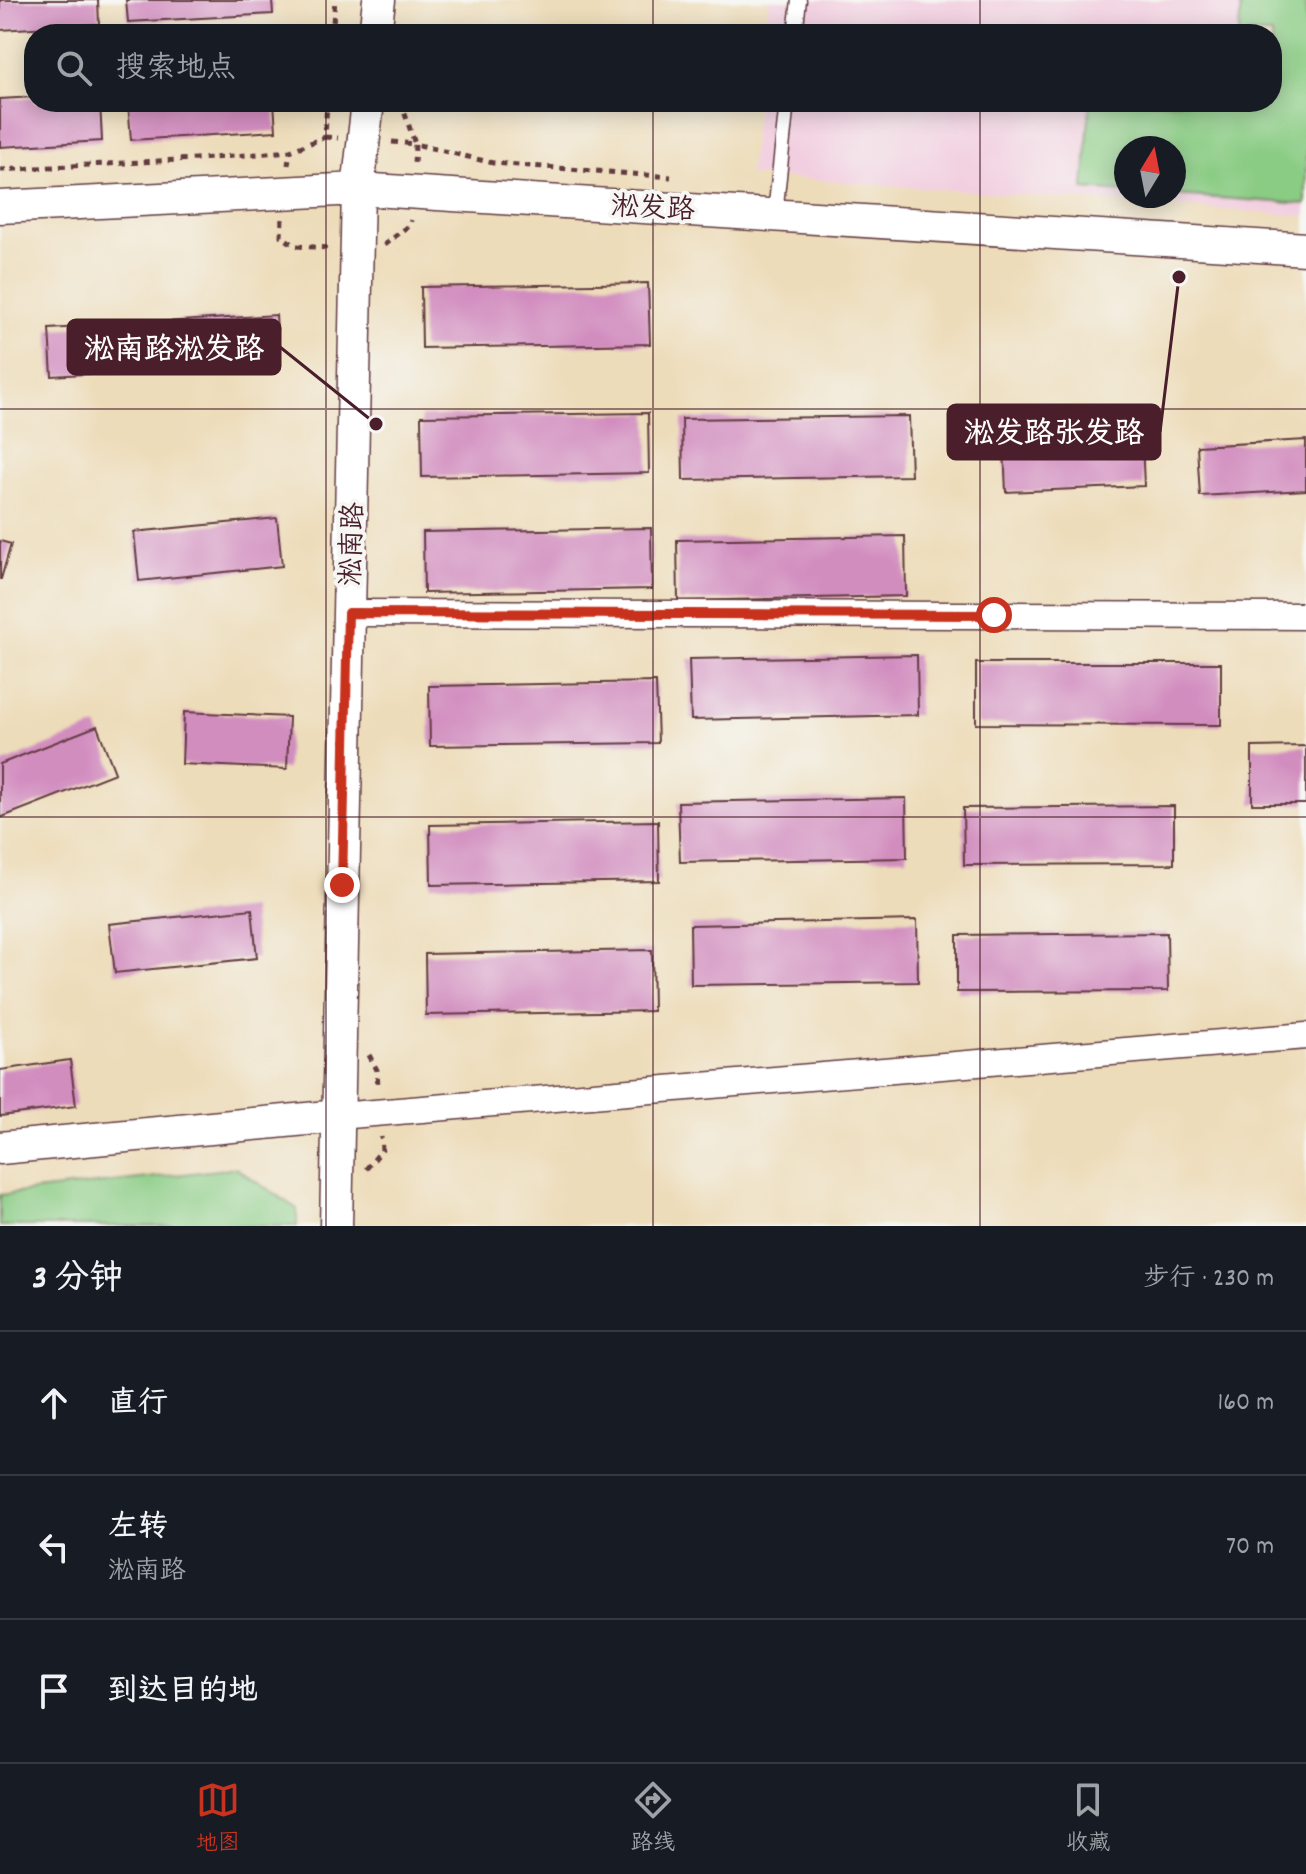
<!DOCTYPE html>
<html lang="zh">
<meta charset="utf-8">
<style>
body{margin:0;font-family:Dekko,"LXGW WenKai TC",sans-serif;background:#20242c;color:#f1f3f6}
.compass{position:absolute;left:1114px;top:136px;width:72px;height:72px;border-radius:50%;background:#171b24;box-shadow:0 4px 20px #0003;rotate:10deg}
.stop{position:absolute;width:24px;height:24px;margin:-18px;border:6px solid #c8321e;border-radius:50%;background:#fff}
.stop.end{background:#c8321e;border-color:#fff;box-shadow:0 2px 8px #0008}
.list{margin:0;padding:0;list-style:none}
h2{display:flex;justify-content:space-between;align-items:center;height:104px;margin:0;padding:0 32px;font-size:34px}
h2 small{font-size:26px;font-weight:400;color:#9ea1a6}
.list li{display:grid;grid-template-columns:52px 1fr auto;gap:24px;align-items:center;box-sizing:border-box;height:144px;padding:0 32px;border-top:2px solid #363941}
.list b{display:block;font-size:30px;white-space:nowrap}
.list p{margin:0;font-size:26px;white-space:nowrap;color:#9ea1a6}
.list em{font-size:26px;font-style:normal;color:#9ea1a6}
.icon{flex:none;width:44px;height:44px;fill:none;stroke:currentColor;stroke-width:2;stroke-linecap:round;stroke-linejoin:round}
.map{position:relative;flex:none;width:1306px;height:1226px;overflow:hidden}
.search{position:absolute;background:#171b24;box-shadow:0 4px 20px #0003;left:24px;right:24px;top:24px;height:88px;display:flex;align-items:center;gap:20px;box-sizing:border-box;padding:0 28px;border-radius:32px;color:#9ea1a6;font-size:30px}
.sheet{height:536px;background:#171b24}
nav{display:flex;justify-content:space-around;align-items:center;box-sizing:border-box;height:112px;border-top:2px solid #363941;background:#171b24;font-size:22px;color:#9ea1a6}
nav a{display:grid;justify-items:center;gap:4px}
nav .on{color:#c8321e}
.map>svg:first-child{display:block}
.built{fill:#f2cfe0;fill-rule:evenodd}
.green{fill:#8acc84;stroke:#6a7658;stroke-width:2}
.building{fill:#d28dbf}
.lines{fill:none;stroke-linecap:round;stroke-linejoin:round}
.service-casing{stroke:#623b40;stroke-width:17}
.minor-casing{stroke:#623b40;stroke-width:29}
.tertiary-casing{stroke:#623b40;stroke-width:35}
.path{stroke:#623b40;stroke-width:5;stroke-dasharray:6 6;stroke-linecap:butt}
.service{stroke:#fff;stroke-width:14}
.minor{stroke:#fff;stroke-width:26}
.tertiary{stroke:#fff;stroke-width:32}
.route{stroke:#c8321e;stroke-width:10}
.grid{fill:none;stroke:#4a1f2b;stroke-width:2;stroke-opacity:0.55}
.labels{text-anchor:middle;stroke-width:8;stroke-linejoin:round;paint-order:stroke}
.street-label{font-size:28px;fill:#4a1f2b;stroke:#f6f6f2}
.leader{fill:none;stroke:#4a1f2b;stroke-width:3}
.callout-dot{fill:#4a1f2b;stroke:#f6f6f2;stroke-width:3}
.callout{fill:#4a1f2b;stroke:#4a1f2b;stroke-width:3}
.callout-label{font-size:30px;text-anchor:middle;font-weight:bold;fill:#fff}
</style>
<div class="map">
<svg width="1306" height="1226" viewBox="0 0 1306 1226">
<rect width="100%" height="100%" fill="#f6f6f2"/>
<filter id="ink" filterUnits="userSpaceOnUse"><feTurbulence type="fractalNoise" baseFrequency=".0125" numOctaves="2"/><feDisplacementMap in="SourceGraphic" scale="16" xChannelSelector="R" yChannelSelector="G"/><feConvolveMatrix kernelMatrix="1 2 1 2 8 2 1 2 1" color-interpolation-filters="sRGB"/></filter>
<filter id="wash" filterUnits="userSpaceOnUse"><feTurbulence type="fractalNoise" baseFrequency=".006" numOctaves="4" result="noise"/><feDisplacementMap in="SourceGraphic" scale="32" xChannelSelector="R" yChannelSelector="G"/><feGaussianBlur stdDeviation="1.8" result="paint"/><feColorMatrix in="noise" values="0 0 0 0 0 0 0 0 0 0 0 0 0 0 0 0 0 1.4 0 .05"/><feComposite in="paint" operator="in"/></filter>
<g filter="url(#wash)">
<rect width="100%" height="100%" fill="#eddcb9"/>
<path class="built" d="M 769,0 L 1306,0 L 1306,216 L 749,175 L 757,102 L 1272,102 L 1272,34 L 765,34 ZM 1126,148 L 1174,148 L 1174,196 L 1126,196 Z"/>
<path class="green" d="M 1241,0 L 1306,0 L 1306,204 L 1174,195 L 1174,148 L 1126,148 L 1126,192 L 1084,189 L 1090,102 L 1272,102 L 1272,34 L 1239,34 Z
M 236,1168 L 297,1209 L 297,1226 L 0,1226 L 0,1195 Z"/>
<g id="blocks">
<path class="building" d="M 0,0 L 98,0 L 99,24 L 0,30 Z
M 126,0 L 272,0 L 273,14 L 128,22 Z
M 34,97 L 34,102 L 100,102 L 102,141 L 0,147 L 0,99 Z
M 128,102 L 274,102 L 276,131 L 131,140 Z
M 648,283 L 650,344 L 422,348 L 421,287 Z
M 276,315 L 279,362 L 52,376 L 49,329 Z
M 648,413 L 649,473 L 422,477 L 421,416 Z
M 909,416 L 911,476 L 683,480 L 682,419 Z
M 1306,440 L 1306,490 L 1200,496 L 1197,446 Z
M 1142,441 L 1144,486 L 1006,492 L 1004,447 Z
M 277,518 L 282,566 L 139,581 L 134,532 Z
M 651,528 L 652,589 L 424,593 L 423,532 Z
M 905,536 L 906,596 L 678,601 L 677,540 Z
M 0,541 L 11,544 L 1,579 L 0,579 Z
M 917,655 L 918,715 L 691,720 L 689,659 Z
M 976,663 L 1221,663 L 1221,725 L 976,724 Z
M 656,682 L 658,743 L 430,746 L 429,686 Z
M 184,712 L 289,717 L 287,769 L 182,764 Z
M 97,726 L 115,773 L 0,818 L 0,764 Z
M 1306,746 L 1306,804 L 1252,804 L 1252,747 Z
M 906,798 L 907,858 L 680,862 L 678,802 Z
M 1174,806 L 1174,864 L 964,865 L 963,808 Z
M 658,821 L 659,881 L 431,885 L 430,825 Z
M 252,909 L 257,958 L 115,973 L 109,924 Z
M 917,920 L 918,982 L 691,985 L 690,925 Z
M 1167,933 L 1168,991 L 957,992 L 957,935 Z
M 652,950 L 653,1011 L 426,1015 L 425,954 Z
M 70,1060 L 76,1106 L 0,1116 L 0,1070 Z"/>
</g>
</g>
<g filter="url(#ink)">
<use href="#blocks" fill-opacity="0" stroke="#623b40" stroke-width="2"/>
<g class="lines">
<g class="service-casing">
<path id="service" d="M 795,34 L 799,0
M 775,214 L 787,102"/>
</g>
<g class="minor-casing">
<path id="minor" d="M 348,613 L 1306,616
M 338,1116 L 1306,1036"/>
</g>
<g class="tertiary-casing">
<path id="tertiary" d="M 375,34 L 379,0
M 0,207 L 358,189 L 1306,249
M 0,1148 L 338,1116
M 336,1226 L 358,189 L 368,102"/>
</g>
<path class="path" d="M 332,34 L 335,0
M 401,102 L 415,144 L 493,163 L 671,177
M 325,137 L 338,138
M 392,142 L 415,144 L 414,166
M 288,165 L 290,151
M 0,170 L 212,158 L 290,151 L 325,137 L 327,102
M 282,219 L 281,236 L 296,246 L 331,248
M 384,245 L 410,225 L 411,220
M 369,1055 L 377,1070 L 378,1087
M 366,1169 L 382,1150 L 381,1137"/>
<use href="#service" class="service"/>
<use href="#minor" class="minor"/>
<use href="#tertiary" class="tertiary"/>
</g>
</g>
<g class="lines" filter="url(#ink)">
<path class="route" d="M 342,885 L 348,613 L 994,615"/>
</g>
<path class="grid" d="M 326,0 L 326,34M 653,0 L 653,34M 980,0 L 980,34M 326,102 L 326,1226M 653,102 L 653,1226M 980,102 L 980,1226M 0,409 L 1306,409M 0,817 L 1306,817"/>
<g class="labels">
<g class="street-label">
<text transform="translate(653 206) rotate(3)" y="10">淞发路</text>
<text transform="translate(350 544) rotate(-88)" y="10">淞南路</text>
</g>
</g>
<path class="leader" d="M376 424L280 347M1179 277L1160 432"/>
<g class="callout-dot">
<circle cx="376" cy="424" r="8"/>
<circle cx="1179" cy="277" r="8"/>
</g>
<g class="callout">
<rect x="68" y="320" width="212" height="54" rx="8"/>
<rect x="948" y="405" width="212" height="54" rx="8"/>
</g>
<g class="callout-label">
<text x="174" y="358">淞南路淞发路</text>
<text x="1054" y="442">淞发路张发路</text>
</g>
</svg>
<svg class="compass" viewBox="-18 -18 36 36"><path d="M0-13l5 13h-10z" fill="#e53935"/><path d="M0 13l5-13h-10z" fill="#9ea1a6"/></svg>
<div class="stop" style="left:994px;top:615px"></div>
<div class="stop end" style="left:342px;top:885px"></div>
<div class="search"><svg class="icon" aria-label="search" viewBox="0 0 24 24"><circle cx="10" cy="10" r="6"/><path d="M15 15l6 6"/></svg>搜索地点</div>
</div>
<section class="sheet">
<h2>3 分钟<small>步行 · 230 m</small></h2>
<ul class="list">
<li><svg class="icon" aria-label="ahead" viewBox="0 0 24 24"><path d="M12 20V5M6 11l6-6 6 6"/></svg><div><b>直行</b></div><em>160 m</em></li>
<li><svg class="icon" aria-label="left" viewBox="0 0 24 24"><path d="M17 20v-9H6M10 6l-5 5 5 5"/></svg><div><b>左转</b><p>淞南路</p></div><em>70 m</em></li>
<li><svg class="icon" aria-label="arrive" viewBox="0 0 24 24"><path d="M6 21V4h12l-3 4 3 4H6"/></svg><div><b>到达目的地</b></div></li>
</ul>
</section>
<nav>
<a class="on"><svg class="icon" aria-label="map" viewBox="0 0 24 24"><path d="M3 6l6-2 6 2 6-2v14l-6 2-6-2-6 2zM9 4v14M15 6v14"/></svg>地图</a>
<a><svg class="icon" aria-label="directions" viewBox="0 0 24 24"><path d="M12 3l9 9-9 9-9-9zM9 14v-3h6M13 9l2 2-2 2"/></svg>路线</a>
<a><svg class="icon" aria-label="saved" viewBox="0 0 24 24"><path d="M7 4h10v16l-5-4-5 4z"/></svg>收藏</a>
</nav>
